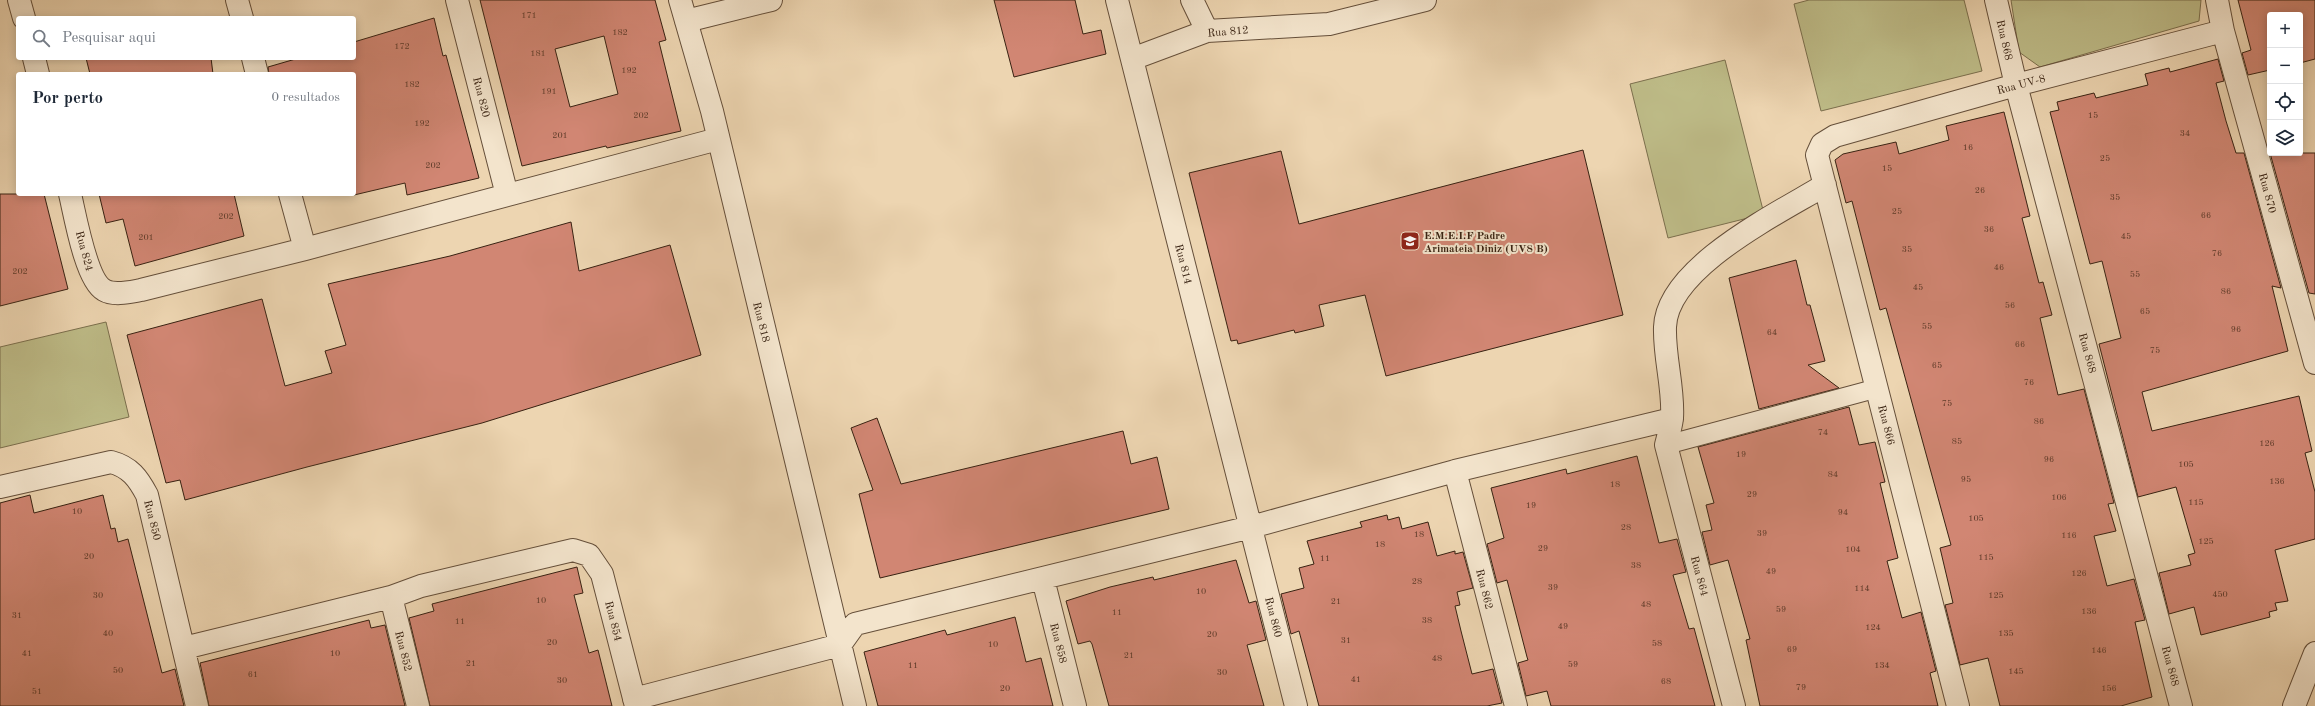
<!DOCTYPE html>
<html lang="pt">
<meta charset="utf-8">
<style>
body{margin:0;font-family:"Old Standard TT",serif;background:#f6f6f7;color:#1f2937}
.controls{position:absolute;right:12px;top:12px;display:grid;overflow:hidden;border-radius:4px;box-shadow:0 2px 10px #0003}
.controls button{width:36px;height:36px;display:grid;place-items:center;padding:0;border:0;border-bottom:1px solid #e0e1e3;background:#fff;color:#1f2937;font:20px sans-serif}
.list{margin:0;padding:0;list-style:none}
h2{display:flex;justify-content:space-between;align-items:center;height:52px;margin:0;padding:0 16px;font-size:17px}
h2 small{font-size:13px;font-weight:400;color:#747a83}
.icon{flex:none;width:22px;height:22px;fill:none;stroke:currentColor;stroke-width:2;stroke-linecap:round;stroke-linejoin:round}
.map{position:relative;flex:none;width:2315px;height:706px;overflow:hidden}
.search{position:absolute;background:#fff;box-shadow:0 2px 10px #0003;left:16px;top:16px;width:340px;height:44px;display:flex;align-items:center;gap:10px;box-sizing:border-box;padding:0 14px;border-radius:4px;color:#747a83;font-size:15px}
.panel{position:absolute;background:#fff;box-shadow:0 2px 10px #0003;left:16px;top:72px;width:340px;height:124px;border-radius:4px}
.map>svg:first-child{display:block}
.green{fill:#bebc88;stroke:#7b6f4d}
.building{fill:#d18673;stroke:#382212;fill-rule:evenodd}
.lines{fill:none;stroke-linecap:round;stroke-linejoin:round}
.service-casing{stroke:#654f3a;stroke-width:20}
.minor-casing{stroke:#654f3a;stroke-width:24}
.tertiary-casing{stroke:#654f3a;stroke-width:24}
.service{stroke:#f3e4cc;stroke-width:18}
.minor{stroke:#f3e4cc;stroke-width:22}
.tertiary{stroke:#f3e4cc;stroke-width:22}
.labels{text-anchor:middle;stroke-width:4;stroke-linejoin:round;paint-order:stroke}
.number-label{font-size:9px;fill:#5e3b2a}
.street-label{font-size:11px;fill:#382212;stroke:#f3e4cc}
.poi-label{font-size:11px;font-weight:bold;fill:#382212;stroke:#f3e4cc;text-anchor:start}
</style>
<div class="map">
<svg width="2315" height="706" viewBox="0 0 2315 706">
<rect width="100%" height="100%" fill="#edd5b1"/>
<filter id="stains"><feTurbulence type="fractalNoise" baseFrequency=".005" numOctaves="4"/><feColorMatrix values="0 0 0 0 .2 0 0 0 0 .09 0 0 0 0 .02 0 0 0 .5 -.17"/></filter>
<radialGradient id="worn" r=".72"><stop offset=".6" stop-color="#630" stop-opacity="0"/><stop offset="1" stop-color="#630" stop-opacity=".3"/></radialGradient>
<path class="green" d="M 1809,0 L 1964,0 L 1982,71 L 1821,111 L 1794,4 Z
M 2011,0 L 2201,0 L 2199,21 L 2040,67 L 2019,52 Z
M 1725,60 L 1764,214 L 1668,238 L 1630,84 Z
M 106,322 L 129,417 L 0,448 L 0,347 Z"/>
<path class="building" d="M 480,0 L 655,0 L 666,40 L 659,42 L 681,131 L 607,148 L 606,146 L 522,166 ZM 604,36 L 618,94 L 570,107 L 555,49 Z
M 994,0 L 1075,0 L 1083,34 L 1101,30 L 1106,54 L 1014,77 Z
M 2238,0 L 2315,0 L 2315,59 L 2300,63 L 2300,15 L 2270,15 L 2270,70 L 2248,75 L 2242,53 L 2251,50 Z
M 434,18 L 443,56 L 446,55 L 479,178 L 407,195 L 405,183 L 354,195 L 354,74 L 269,74 L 268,67 L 299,58 L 354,58 L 354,42 Z
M 86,58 L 211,58 L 213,74 L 90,74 Z
M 2218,59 L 2224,81 L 2216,83 L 2226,121 L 2236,153 L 2244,153 L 2281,288 L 2272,286 L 2288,351 L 2142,392 L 2152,431 L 2299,396 L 2312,451 L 2305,453 L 2315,492 L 2315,539 L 2275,550 L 2288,601 L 2275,603 L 2277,610 L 2269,612 L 2270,617 L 2201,635 L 2194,607 L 2169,614 L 2159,573 L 2191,565 L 2188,555 L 2195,553 L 2176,487 L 2138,497 L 2099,344 L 2121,338 L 2102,261 L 2090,264 L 2050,112 L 2059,110 L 2057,102 L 2094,93 L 2096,98 L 2148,85 L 2145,74 L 2169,68 L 2170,72 Z
M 2004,112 L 2030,216 L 2022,218 L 2039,283 L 2043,282 L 2052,315 L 2040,318 L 2058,395 L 2084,389 L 2114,503 L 2108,504 L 2116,531 L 2094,536 L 2107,586 L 2134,579 L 2145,620 L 2135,622 L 2152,697 L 2121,706 L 2000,706 L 1988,658 L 1960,665 L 1945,605 L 1953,603 L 1940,548 L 1951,545 L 1886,308 L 1880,310 L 1852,201 L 1846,203 L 1835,160 L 1843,154 L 1896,142 L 1899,154 L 1949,140 L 1946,126 Z
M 1583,150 L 1623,315 L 1386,376 L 1365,295 L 1319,305 L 1324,326 L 1295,333 L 1294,330 L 1238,344 L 1237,340 L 1231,341 L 1189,173 L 1281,151 L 1299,224 Z
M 2270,153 L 2315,153 L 2315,294 L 2309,293 Z
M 0,194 L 44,194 L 68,289 L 0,306 Z
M 99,194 L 234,194 L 244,236 L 135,266 L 123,219 L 106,223 Z
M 571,222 L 579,271 L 670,245 L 701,355 L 482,423 L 307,467 L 185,500 L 180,480 L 166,483 L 127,335 L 262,299 L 285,386 L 332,373 L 325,351 L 346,345 L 328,284 L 450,256 Z
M 1796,260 L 1807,305 L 1810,305 L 1825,361 L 1808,365 L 1839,388 L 1759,409 L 1729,278 Z
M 1849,407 L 1859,445 L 1875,442 L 1885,482 L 1880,483 L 1898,558 L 1887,561 L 1902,618 L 1921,612 L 1936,671 L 1930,673 L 1938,706 L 1760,706 L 1746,640 L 1750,639 L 1728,560 L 1710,565 L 1702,532 L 1712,530 L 1706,505 L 1714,503 L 1698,447 Z
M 877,418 L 901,484 L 1123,431 L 1131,464 L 1157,457 L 1169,509 L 880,578 L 859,494 L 873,490 L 851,428 Z
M 1637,456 L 1659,543 L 1677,539 L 1686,572 L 1673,575 L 1689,629 L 1694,628 L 1715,706 L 1551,706 L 1547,691 L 1526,696 L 1518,663 L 1528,660 L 1527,657 L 1507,580 L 1497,583 L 1487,544 L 1504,538 L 1491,488 L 1566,469 L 1567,474 Z
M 30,495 L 34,513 L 103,495 L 111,529 L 115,528 L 118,542 L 128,539 L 162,673 L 175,669 L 184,706 L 0,706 L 0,503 Z
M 1387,515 L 1388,520 L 1399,517 L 1402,529 L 1428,522 L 1437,556 L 1455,551 L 1455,554 L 1463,552 L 1473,588 L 1457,592 L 1460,605 L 1455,606 L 1461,631 L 1472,674 L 1493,669 L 1502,703 L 1487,706 L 1319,706 L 1299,631 L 1291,634 L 1281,594 L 1304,588 L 1299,568 L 1314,564 L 1307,541 L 1362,527 L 1360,522 Z
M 1236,560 L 1249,603 L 1256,601 L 1266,640 L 1247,645 L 1264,706 L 1109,706 L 1092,644 L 1090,641 L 1078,644 L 1066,601 L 1110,587 L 1153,577 L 1154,580 Z
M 577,567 L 583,593 L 574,595 L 589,653 L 598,650 L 612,706 L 430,706 L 409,618 L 434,611 L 432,604 Z
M 1015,617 L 1026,662 L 1041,658 L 1053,706 L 878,706 L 864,652 L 945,630 L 947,635 Z
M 369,620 L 371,628 L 385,625 L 405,706 L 209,706 L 200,663 Z"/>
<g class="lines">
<g class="service-casing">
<path id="service" d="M 1666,445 L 1878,388"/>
</g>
<g class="minor-casing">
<path id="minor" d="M 19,0 L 24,18
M 237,0 L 242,18
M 457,0 L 507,195
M 680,0 L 712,111 L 855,706
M 1117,0 L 1296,706
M 1192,0 L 1207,31
M 1996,0 L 2016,85 L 2181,706
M 2217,0 L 2223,31 L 2315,363
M 686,21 L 771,0
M 34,58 L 38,74
M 253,58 L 257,74
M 1132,59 L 1207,31 L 1329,24 L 1425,0
M 70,194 C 75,215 86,280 104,290 C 114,296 130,292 141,290 L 305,249 L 718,139
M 290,194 L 305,249
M 1455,471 L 1516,706
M 0,487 L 111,462 C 130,467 138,478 147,495 L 197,706
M 1043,579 L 1075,706
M 391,597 L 418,706
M 184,648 L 391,597 L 421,586 L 573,550 L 589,555 L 602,574 L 636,706
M 634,699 L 840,645 L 855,624 L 1251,527 L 1455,471 L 1672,419
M 1734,706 L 1666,445 C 1668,437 1671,427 1672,418 C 1674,388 1664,358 1665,327 C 1667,267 1779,213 1825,185
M 1958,706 L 1817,155 L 1822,144 L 1835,136 L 2016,85 L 2223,31"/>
</g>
<g class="tertiary-casing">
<path id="tertiary" d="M 2294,706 L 2315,653"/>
</g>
<use href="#service" class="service"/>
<use href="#minor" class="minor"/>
<use href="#tertiary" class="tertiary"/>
</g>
<defs>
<g id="school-square" transform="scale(1)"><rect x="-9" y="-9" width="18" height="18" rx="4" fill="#8f2418" stroke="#f3e4cc"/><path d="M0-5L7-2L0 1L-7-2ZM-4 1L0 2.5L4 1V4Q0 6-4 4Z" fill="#fff"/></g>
</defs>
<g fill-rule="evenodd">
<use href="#school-square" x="1410" y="241"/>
</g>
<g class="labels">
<g class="number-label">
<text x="529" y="18">171</text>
<text x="620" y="35">182</text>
<text x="402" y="49">172</text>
<text x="538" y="56">181</text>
<text x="629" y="73">192</text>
<text x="412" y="87">182</text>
<text x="549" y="94">191</text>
<text x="641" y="118">202</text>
<text x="2093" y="118">15</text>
<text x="422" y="126">192</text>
<text x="2185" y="136">34</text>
<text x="560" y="138">201</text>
<text x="1968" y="150">16</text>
<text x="2105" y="161">25</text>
<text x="433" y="168">202</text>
<text x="1887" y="171">15</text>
<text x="1980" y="193">26</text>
<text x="2115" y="200">35</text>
<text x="1897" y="214">25</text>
<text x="2206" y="218">66</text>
<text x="226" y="219">202</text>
<text x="1989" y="232">36</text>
<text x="2126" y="239">45</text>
<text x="146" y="240">201</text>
<text x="1907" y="252">35</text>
<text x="2217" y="256">76</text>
<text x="1999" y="270">46</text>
<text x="20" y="274">202</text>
<text x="2135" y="277">55</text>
<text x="1918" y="290">45</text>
<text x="2226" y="294">86</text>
<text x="2010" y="308">56</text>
<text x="2145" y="314">65</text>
<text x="1927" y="329">55</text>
<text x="2236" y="332">96</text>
<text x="1772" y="335">64</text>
<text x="2020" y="347">66</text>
<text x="2155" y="353">75</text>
<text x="1937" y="368">65</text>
<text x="2029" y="385">76</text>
<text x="1947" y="406">75</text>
<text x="2039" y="424">86</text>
<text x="1823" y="435">74</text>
<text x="1957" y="444">85</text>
<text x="2267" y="446">126</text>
<text x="1741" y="457">19</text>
<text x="2049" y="462">96</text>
<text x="2186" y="467">105</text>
<text x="1833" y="477">84</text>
<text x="1966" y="482">95</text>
<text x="2277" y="484">136</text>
<text x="1615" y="487">18</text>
<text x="1752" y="497">29</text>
<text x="2059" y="500">106</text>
<text x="2196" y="505">115</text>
<text x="1531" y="508">19</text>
<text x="77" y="514">10</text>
<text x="1843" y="515">94</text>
<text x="1976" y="521">105</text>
<text x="1626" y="530">28</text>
<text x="1762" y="536">39</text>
<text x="1419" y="537">18</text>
<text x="2069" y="538">116</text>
<text x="2206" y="544">125</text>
<text x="1380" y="547">18</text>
<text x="1543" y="551">29</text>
<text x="1853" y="552">104</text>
<text x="89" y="559">20</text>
<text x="1986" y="560">115</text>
<text x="1325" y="561">11</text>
<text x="1636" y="568">38</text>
<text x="1771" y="574">49</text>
<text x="2079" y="576">126</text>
<text x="1417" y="584">28</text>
<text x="1553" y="590">39</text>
<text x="1862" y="591">114</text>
<text x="1201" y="594">10</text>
<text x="2220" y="597">450</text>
<text x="98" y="598">30</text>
<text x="1996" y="598">125</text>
<text x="541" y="603">10</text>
<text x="1336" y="604">21</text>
<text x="1646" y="607">48</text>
<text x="1781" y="612">59</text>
<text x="2089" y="614">136</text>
<text x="1117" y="615">11</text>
<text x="17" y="618">31</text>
<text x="1427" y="623">38</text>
<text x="460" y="624">11</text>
<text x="1563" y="629">49</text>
<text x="1873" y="630">124</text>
<text x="108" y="636">40</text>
<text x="2006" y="636">135</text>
<text x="1212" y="637">20</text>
<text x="1346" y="643">31</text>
<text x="552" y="645">20</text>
<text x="1657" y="646">58</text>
<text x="993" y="647">10</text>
<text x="1792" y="652">69</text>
<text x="2099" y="653">146</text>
<text x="27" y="656">41</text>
<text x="335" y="656">10</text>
<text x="1129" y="658">21</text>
<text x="1437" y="661">48</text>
<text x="471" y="666">21</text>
<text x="1573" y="667">59</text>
<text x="913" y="668">11</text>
<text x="1882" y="668">134</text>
<text x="118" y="673">50</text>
<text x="2016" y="674">145</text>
<text x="1222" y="675">30</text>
<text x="253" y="677">61</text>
<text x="1356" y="682">41</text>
<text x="562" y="683">30</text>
<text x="1666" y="684">68</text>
<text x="1801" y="690">79</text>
<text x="1005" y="691">20</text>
<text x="2109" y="691">156</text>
<text x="37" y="694">51</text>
</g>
<g class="street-label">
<text transform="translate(1228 31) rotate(-5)" y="4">Rua 812</text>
<text transform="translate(2005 40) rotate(77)" y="4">Rua 868</text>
<text transform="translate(2021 84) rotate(-15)" y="4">Rua UV-8</text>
<text transform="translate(482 97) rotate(76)" y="4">Rua 820</text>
<text transform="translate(2268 193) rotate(75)" y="4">Rua 870</text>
<text transform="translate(85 251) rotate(75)" y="4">Rua 824</text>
<text transform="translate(1184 264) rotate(76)" y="4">Rua 814</text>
<text transform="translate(762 322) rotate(76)" y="4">Rua 818</text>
<text transform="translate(2088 353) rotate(75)" y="4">Rua 868</text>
<text transform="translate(1887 425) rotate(76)" y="4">Rua 866</text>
<text transform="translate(153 520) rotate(76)" y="4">Rua 850</text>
<text transform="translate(1700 576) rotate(75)" y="4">Rua 864</text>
<text transform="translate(1485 589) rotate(76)" y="4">Rua 862</text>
<text transform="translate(1274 617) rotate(76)" y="4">Rua 860</text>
<text transform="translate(614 621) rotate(76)" y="4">Rua 854</text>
<text transform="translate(1059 643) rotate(76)" y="4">Rua 858</text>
<text transform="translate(404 651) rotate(76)" y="4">Rua 852</text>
<text transform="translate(2171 666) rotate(75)" y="4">Rua 868</text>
</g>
<g class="poi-label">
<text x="1424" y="239">E.M.E.I.F Padre<tspan x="1424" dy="13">Arimateia Diniz (UV8 B)</tspan></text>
</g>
</g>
<rect width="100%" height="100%" filter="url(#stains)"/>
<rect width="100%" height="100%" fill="url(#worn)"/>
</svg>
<div class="controls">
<button>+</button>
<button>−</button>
<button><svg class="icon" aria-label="locate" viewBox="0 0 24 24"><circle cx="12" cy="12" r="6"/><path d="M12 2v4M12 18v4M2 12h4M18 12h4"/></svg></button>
<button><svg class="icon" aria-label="layers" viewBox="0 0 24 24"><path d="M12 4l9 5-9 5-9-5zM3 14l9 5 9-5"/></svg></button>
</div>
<div class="search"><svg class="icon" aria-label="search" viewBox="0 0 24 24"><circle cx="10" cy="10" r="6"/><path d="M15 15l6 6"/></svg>Pesquisar aqui</div>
<section class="panel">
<h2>Por perto<small>0 resultados</small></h2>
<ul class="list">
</ul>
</section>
</div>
